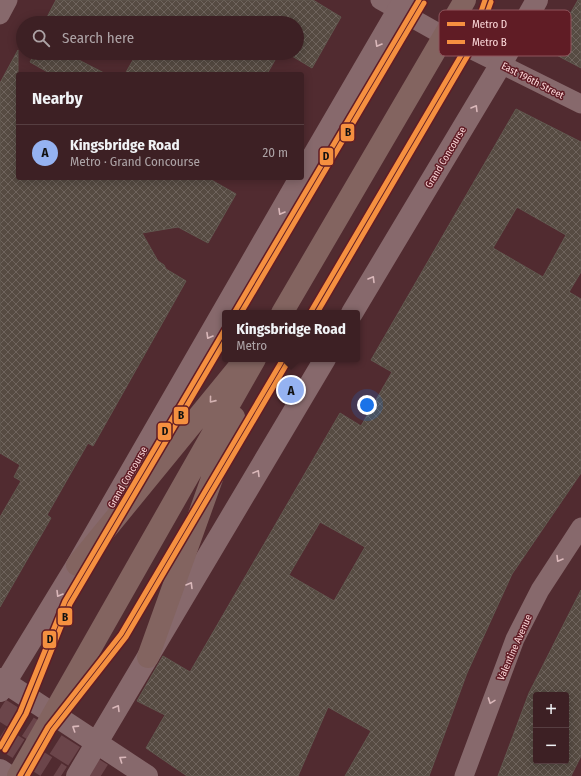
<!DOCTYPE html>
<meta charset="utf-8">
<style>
body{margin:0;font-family:"Fira Sans Condensed",sans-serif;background:#44282c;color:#f1f3f6}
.controls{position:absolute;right:12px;bottom:12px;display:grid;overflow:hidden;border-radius:4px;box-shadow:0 2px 10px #0003}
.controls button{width:36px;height:36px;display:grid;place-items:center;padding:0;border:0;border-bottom:1px solid #563e41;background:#3d2024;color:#f1f3f6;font:20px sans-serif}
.you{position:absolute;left:367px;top:405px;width:14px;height:14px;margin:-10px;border:3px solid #fff;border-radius:50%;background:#1a73e8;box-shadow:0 0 0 6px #1a73e833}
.badge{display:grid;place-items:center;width:26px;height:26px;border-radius:50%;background:#95b2f1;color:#111;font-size:13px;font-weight:700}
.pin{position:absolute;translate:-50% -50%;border:2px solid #fff;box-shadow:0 1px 4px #0006}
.popup{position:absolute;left:222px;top:310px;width:138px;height:52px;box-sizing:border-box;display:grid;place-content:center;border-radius:4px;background:#3d2024;filter:drop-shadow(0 1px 3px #0005);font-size:13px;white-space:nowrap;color:#ada3a6}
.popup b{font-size:15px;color:#f1f3f6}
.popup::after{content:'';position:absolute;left:50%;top:100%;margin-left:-8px;border:8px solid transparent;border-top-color:#3d2024}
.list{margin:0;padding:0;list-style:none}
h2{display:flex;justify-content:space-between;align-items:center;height:52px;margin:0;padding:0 16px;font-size:17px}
h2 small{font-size:13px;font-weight:400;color:#ada3a6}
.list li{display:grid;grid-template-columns:26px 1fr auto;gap:12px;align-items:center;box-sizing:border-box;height:56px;padding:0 16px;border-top:1px solid #563e41}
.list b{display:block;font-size:15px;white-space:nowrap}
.list p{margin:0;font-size:13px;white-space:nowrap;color:#ada3a6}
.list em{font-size:13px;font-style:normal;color:#ada3a6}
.icon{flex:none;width:22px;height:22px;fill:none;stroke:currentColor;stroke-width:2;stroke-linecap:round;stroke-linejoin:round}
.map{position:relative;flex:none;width:581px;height:776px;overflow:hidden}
.search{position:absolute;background:#3d2024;box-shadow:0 2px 10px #0003;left:16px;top:16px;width:288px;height:44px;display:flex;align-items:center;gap:10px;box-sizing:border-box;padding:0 14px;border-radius:22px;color:#ada3a6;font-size:15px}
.panel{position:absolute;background:#3d2024;box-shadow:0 2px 10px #0003;left:16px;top:72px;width:288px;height:108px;border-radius:4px}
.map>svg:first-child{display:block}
.building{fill:url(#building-cross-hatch);stroke:#61584f;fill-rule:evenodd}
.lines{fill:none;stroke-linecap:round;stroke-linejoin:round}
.secondary-tunnel{stroke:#6b454a;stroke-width:22;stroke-dasharray:22 11;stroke-linecap:butt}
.path{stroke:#84686c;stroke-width:2.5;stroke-dasharray:3 2;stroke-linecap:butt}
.minor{stroke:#87696c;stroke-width:19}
.tertiary{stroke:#87696c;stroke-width:22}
.primary{stroke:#836460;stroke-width:22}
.metro-1-casing{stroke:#601c25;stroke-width:8}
.metro-2-casing{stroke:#601c25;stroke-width:8}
.metro-1{stroke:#f59040;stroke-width:5}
.metro-2{stroke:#f59040;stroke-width:5}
.oneway{stroke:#dab8ba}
.oneway2{stroke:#d2b1b0}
.labels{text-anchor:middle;stroke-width:3;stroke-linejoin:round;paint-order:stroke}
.street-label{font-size:10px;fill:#fddadb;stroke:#601c25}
.key{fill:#601c25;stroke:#8f555c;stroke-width:1}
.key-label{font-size:11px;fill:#fddadb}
.line-badge{stroke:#601c25;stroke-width:1.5}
.pale-badge-label{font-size:11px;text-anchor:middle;font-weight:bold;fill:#111}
</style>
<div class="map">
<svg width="581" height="776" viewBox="0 0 581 776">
<defs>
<pattern id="building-cross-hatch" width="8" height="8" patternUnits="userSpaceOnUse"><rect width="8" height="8" fill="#564b42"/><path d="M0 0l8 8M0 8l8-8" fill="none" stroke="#6f645d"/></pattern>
</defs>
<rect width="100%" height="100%" fill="#512b30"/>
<path class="building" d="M 56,0 L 313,0 L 341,17 L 312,68 L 287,53 L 297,53 L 297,23 L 44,23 Z
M 578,0 L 581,0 L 581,68 L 549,51 Z
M 18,50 L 18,178 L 208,178 L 236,194 L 208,243 L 178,227 L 142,233 L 158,261 L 164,265 L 166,269 L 186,281 L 93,446 L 88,443 L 47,515 L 51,518 L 0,607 L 0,517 L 21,481 L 14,477 L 20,465 L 0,453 L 0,83 Z
M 35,53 L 78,53 L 75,58 L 106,74 L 51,74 L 30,62 Z
M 137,53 L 279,53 L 267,74 L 125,74 Z
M 516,109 L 581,142 L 581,272 L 569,292 L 581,299 L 581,473 L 512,574 L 467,673 L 429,776 L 345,776 L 371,731 L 328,707 L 298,776 L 187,776 L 146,748 L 165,715 L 137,701 L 163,656 L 190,672 L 340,413 L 361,426 L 392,372 L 371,360 ZM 517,207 L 566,235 L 543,277 L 493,248 ZM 320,522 L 365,547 L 334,601 L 289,575 Z
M 581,590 L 581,756 L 571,776 L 498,776 L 529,693 ZM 536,695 L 566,695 L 566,761 L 536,761 Z"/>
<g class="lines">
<path class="secondary-tunnel" d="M 0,709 L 105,776
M 0,737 L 61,776"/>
<path class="path" d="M 482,17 L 490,21
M 450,72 L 459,76"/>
<path class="minor" d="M 380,0 L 444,36 L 581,104
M 0,15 L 8,0
M 464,776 L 515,639 L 540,590 L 581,527"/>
<path class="tertiary" d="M 302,175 L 404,0
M 352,313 L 501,64 L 537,0
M 0,679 L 147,776
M 0,691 L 77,565 L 300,178
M 0,770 L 9,776
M 77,776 L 325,359"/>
<path class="primary" d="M 282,313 L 465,0
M 77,565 L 238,368
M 148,657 L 234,417
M 18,776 L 255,359"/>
<g class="metro-1-casing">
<path id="metro-1" d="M 234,313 L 419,0
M 310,313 L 473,35 L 485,0
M 0,747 L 20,712 L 65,601 L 225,329
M 20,776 L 48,727 L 121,634 L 283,359"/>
</g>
<g class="metro-2-casing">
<path id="metro-2" d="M 241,313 L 424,3
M 317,313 L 478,38 L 491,2
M 5,750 L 26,714 L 70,604 L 225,341
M 27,776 L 53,730 L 126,637 L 288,362"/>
</g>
<use href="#metro-1" class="metro-1"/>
<use href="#metro-2" class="metro-2"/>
</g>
<defs><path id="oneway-chevron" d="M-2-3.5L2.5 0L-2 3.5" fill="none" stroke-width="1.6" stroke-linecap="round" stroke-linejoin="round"/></defs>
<g class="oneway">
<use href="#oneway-chevron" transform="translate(378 44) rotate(120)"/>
<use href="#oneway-chevron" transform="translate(475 108) rotate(-59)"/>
<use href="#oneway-chevron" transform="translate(281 212) rotate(120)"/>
<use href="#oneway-chevron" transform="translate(372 279) rotate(-59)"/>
<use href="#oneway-chevron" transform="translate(209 336) rotate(120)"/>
<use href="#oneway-chevron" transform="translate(257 473) rotate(-59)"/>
<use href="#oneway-chevron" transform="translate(559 559) rotate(121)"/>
<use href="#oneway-chevron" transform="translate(190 585) rotate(-59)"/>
<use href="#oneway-chevron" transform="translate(59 594) rotate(121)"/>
<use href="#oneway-chevron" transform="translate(491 701) rotate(110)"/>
<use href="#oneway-chevron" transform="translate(117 708) rotate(-59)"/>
<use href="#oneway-chevron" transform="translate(75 728) rotate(-147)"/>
<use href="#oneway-chevron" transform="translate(122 759) rotate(-146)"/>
</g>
<use class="oneway2" href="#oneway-chevron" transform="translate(212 400) rotate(129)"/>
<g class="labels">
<g class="street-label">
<text transform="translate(533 80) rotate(27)" y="4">East 196th Street</text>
<text transform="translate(445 157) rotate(-59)" y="4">Grand Concourse</text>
<text transform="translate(127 477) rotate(-60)" y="4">Grand Concourse</text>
<text transform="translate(514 647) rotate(-66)" y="4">Valentine Avenue</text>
</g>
</g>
<rect x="439" y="10" width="132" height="46" rx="6" class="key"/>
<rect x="447" y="22" width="18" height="4" fill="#f59040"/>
<rect x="447" y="40" width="18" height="4" fill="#f59040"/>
<g class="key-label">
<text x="472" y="28">Metro D</text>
<text x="472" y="46">Metro B</text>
</g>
<g class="line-badge">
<rect x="340" y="123" width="15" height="19" rx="4" fill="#f59040"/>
<rect x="319" y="147" width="15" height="19" rx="4" fill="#f59040"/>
<rect x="173" y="406" width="16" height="19" rx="4" fill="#f59040"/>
<rect x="157" y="422" width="15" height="19" rx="4" fill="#f59040"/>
<rect x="57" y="607" width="16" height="19" rx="4" fill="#f59040"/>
<rect x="42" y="630" width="15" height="19" rx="4" fill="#f59040"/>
</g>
<g class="pale-badge-label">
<text x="348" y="136">B</text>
<text x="326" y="160">D</text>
<text x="181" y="419">B</text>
<text x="165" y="435">D</text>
<text x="65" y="621">B</text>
<text x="50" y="643">D</text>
</g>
</svg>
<div class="controls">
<button>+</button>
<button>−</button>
</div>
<div class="you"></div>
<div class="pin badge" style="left:291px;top:390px">A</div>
<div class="popup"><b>Kingsbridge Road</b>Metro</div>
<div class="search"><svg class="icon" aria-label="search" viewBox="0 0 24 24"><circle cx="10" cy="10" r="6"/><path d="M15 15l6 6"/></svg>Search here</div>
<section class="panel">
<h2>Nearby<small></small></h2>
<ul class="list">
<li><span class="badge">A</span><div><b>Kingsbridge Road</b><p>Metro · Grand Concourse</p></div><em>20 m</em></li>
</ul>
</section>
</div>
